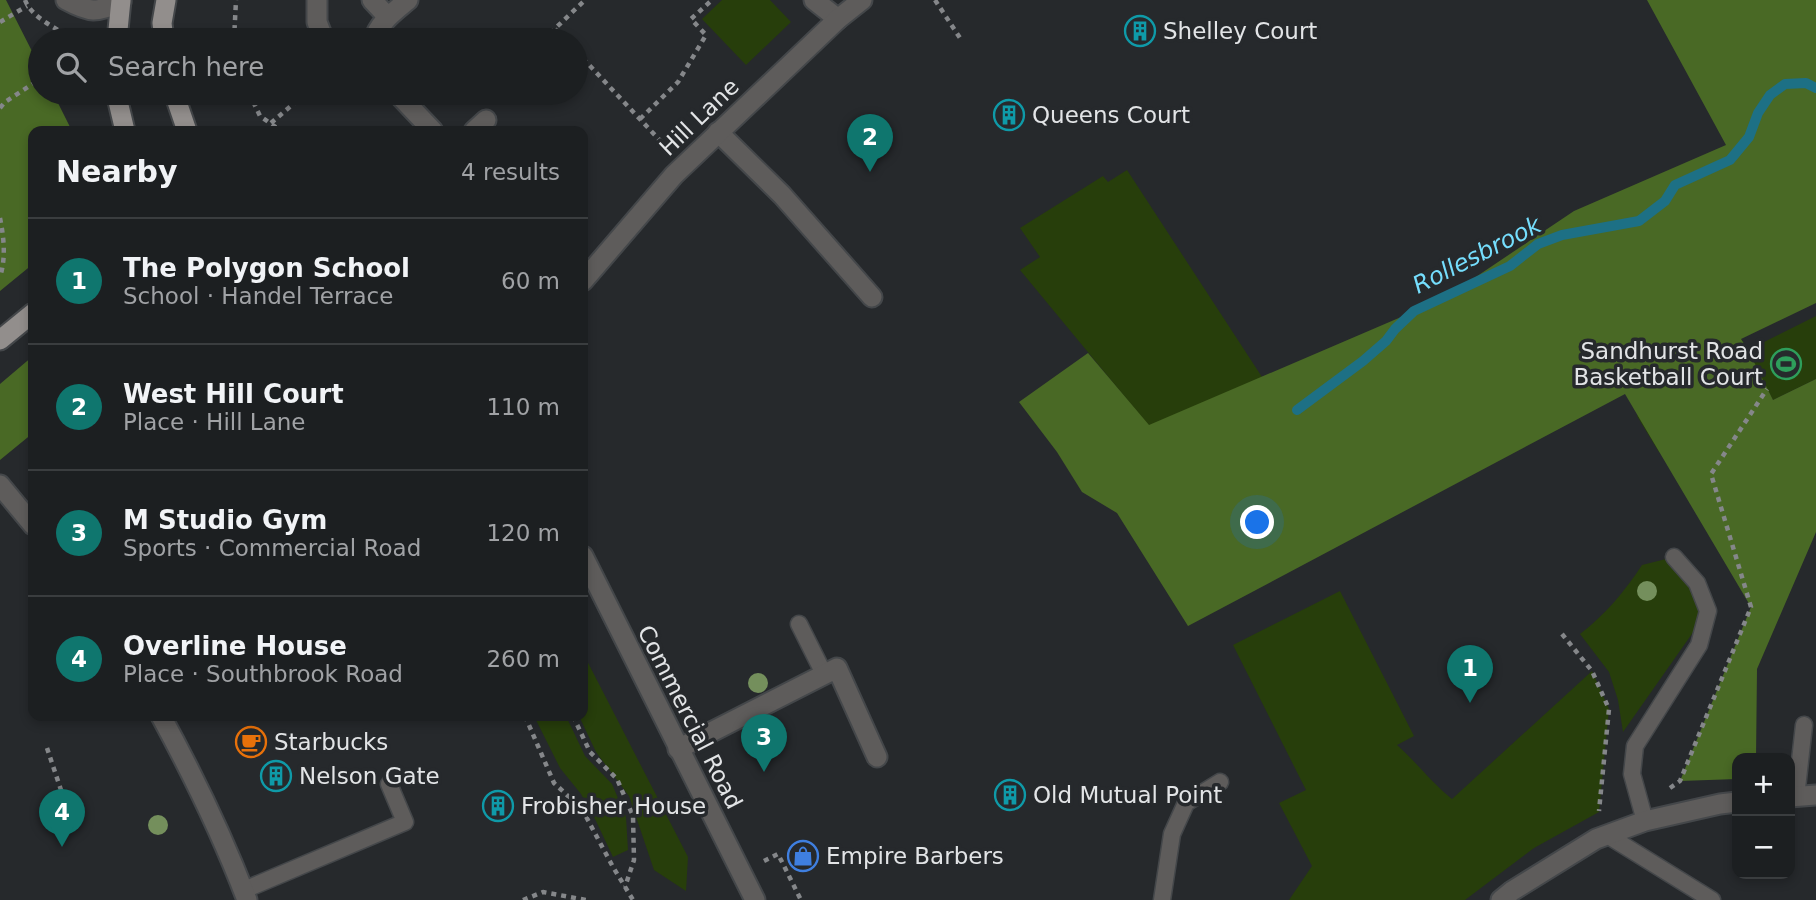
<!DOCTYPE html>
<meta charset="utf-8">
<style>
body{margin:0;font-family:"DejaVu Sans",sans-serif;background:#292c2e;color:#f1f3f6}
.controls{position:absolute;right:21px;bottom:21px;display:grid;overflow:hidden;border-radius:14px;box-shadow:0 4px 10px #0003}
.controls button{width:63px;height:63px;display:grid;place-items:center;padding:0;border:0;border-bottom:2px solid #3a3d3f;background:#1c1f21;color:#f1f3f6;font:35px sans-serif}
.you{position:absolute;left:1258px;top:523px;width:24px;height:24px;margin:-18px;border:5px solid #fff;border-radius:50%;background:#1a73e8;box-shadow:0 0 0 10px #1a73e833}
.badge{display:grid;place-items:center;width:46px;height:46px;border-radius:50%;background:#0f766e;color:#fff;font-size:23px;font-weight:700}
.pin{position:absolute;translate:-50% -58px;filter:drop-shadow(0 2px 4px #0008)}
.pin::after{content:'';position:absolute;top:37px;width:24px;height:21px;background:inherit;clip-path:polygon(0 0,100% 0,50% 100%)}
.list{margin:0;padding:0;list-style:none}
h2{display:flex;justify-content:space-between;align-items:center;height:91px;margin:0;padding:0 28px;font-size:30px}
h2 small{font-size:23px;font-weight:400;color:#a0a2a5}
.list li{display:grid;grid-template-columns:46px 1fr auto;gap:21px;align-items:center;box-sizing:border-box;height:126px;padding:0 28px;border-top:2px solid #3a3d3f}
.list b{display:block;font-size:26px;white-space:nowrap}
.list p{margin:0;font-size:23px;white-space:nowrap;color:#a0a2a5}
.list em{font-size:23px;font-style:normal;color:#a0a2a5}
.icon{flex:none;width:38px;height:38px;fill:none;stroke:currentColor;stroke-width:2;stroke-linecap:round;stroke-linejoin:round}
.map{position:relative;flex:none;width:1816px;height:900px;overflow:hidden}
.search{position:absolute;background:#1c1f21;box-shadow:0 4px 10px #0003;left:28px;top:28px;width:560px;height:77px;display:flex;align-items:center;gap:18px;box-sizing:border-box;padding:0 24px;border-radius:38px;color:#a0a2a5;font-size:26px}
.panel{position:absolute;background:#1c1f21;box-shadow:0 4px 10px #0003;left:28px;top:126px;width:560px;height:595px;border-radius:14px}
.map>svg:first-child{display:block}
.green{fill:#273e0b}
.forest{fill:#496925}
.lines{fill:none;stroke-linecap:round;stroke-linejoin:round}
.stream{stroke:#1d7085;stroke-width:10}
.service-casing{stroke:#44474a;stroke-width:19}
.minor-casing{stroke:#44474a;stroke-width:23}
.tertiary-casing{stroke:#44474a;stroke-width:23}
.primary-casing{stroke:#44474a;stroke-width:23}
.path{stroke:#85878a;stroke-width:4.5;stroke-dasharray:5 5;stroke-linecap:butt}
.service{stroke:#5e5c5b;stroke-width:16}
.minor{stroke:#5e5c5b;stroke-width:19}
.tertiary{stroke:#5e5c5b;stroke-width:19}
.primary{stroke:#928e8c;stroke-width:19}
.tree{fill:#748f5c}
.labels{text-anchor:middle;stroke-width:7;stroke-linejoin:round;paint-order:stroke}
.poi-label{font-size:23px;fill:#e2e4e6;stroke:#26292c;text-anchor:start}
.street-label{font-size:23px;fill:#e2e4e6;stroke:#26292c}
.water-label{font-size:24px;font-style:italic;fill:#75defd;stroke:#26292c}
</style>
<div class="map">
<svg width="1816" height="900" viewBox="0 0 1816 900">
<rect width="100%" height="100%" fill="#26292c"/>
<path class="green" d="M 722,0 L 770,0 L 791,22 L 746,65 L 702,19 Z
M 1127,170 L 1262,377 L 1149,426 L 1020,270 L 1040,257 L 1020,228 L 1103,176 L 1108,182 Z
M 1816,316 L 1816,379 L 1773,400 L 1767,389 L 1659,452 L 1637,416 L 1741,339 L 1748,350 Z
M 1674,557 L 1708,611 L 1623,732 L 1618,700 L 1609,672 L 1580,634 C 1605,615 1625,591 1642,565 Z
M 1340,591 L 1414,736 L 1397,745 C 1416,762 1432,783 1452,799 L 1592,671 L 1609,709 L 1599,812 L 1534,848 L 1465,900 L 1289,900 L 1312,866 L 1279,803 L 1306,790 L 1233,645 Z
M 583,653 L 688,857 L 686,891 L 654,870 L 629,796 L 596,752 L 579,716 L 583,716 Z
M 534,716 L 566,716 L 585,756 L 612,784 L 626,817 L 628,850 L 613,857 L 596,821 L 581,794 L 560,768 Z"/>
<path class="forest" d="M 0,0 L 6,0 L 40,67 L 40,93 L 53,93 L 72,131 L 33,131 L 33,264 L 0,291 Z
M 1647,0 L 1816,0 L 1816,303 L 1741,339 L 1748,350 L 1773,400 L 1816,379 L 1816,532 L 1757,669 L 1756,758 L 1737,758 L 1737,779 L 1680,781 L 1751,607 L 1625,394 L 1188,626 L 1117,513 L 1082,492 L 1057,452 L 1019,402 L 1088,353 L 1149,425 L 1443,299 L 1574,211 L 1726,145 Z
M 33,356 L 33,433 L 0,460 L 0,384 Z"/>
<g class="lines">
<path class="stream" d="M 1297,410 L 1363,361 L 1386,341 L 1395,329 L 1414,311 L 1510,266 L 1538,244 L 1562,235 L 1639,221 L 1665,201 L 1675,185 L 1730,160 L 1749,137 L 1758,113 L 1770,95 L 1785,84 L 1806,83 L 1816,88"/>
<g class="service-casing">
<path id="service" d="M 799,624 L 824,674
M 1796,797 L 1804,725
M 1645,821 L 1632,774 L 1635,746 L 1699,645 L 1708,611 L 1697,583 L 1674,557
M 1607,835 L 1712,900
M 244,890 L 405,822 L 389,784
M 1162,900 L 1172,834 L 1186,803 L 1220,782"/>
</g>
<g class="minor-casing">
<path id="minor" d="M 66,0 C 90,13 96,13 121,2
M 317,0 L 317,22 L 324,40
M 372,0 L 388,17
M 814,0 L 838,19
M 374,40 C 378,23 395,11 408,0
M 397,93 L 433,131
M 474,131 L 486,120
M 718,132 L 782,195 L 872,297
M 0,485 L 33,525
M 161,716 C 193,775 223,837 247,900
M 678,749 L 837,668 L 877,757
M 1790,797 L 1816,795
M 1501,900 L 1512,891 L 1596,839 L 1645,821 L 1720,804 L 1737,802"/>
</g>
<g class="tertiary-casing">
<path id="tertiary" d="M 583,281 L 674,175 L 838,19 L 862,0
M 583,556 L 755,900"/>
</g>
<g class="primary-casing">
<path id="primary" d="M 117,40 L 121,0
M 164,40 L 162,23 L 166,0
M 116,93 L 125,131
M 174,93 L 187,131
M 0,340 L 33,313"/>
</g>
<path class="path" d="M 25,0 C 31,16 52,26 66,35 L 66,40
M 935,0 L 960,38
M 0,22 L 27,6
M 555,29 L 565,40
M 234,40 L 236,0
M 543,40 L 585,0
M 576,51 L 668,149
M 249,93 L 260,116 L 281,131
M 0,108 L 5,102 L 40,79
M 640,119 L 678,82 L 706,35 L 691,19 L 712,0
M 271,123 L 306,93
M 0,218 C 4,238 6,258 0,277
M 1562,634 L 1592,671 L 1609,709 L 1599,811
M 525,716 L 554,783 L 582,809 L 613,867 L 633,900
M 573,716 L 590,752 L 617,779 L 633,816 L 634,860 L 625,887
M 47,748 L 63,796
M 1670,788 L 1680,781 L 1751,607 L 1711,474 L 1767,389
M 764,861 L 778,854 L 801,900
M 523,900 L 543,892 L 586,900"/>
<use href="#service" class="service"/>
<use href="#minor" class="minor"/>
<use href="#tertiary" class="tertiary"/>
<use href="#primary" class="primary"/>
</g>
<g class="tree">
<circle cx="1647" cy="591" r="10"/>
<circle cx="758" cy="683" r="10"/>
<circle cx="158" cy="825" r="10"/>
</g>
<defs>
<g id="building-ring" transform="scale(1.575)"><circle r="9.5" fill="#26292c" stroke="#0f9aa8" stroke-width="1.5"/><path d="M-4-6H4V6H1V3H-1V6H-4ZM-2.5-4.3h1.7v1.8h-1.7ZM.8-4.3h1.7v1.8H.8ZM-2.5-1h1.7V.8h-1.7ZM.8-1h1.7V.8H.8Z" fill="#0f9aa8"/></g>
<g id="stadium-ring" transform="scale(1.575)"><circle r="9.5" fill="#26292c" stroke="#2e9e5b" stroke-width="1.5"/><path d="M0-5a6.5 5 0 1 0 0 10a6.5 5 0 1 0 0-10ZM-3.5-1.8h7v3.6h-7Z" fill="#2e9e5b"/></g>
<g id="cafe-ring" transform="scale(1.575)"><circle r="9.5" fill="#26292c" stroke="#e8710a" stroke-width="1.5"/><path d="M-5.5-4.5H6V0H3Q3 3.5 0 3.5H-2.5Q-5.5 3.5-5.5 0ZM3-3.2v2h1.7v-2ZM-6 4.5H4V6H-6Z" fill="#e8710a"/></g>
<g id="shop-ring" transform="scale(1.575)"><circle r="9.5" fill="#26292c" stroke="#3f7fe0" stroke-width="1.5"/><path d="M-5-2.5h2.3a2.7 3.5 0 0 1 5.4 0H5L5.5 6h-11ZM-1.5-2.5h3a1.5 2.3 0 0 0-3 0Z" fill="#3f7fe0"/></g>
</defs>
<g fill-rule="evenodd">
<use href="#building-ring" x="1140" y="31"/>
<use href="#building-ring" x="1009" y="115"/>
<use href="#stadium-ring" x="1786" y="364"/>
<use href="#cafe-ring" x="251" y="742"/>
<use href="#building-ring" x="276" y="776"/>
<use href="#building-ring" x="1010" y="795"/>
<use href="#building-ring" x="498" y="806"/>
<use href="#shop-ring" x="803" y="856"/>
</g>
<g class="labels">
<g class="poi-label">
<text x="1163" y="39">Shelley Court</text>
<text x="1032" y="123">Queens Court</text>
<text x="1763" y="359" text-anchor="end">Sandhurst Road<tspan x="1763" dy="26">Basketball Court</tspan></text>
<text x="274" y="750">Starbucks</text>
<text x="299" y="784">Nelson Gate</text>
<text x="1033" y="803">Old Mutual Point</text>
<text x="521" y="814">Frobisher House</text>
<text x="826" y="864">Empire Barbers</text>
</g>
<g class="street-label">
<text transform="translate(699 117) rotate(-44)" y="8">Hill Lane</text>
<text transform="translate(690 717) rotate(63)" y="8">Commercial Road</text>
</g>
<g class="water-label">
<text transform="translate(1477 255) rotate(-27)" y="8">Rollesbrook</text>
</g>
</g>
</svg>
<div class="controls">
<button>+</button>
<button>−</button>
</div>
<div class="you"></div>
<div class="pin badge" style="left:1470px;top:703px">1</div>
<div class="pin badge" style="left:870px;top:172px">2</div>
<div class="pin badge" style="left:764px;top:772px">3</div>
<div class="pin badge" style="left:62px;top:847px">4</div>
<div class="search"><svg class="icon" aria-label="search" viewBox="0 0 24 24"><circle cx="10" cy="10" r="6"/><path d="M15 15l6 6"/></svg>Search here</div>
<section class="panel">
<h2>Nearby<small>4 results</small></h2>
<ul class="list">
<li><span class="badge">1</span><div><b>The Polygon School</b><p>School · Handel Terrace</p></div><em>60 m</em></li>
<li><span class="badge">2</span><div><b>West Hill Court</b><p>Place · Hill Lane</p></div><em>110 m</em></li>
<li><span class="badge">3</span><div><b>M Studio Gym</b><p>Sports · Commercial Road</p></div><em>120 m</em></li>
<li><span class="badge">4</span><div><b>Overline House</b><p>Place · Southbrook Road</p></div><em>260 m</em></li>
</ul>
</section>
</div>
